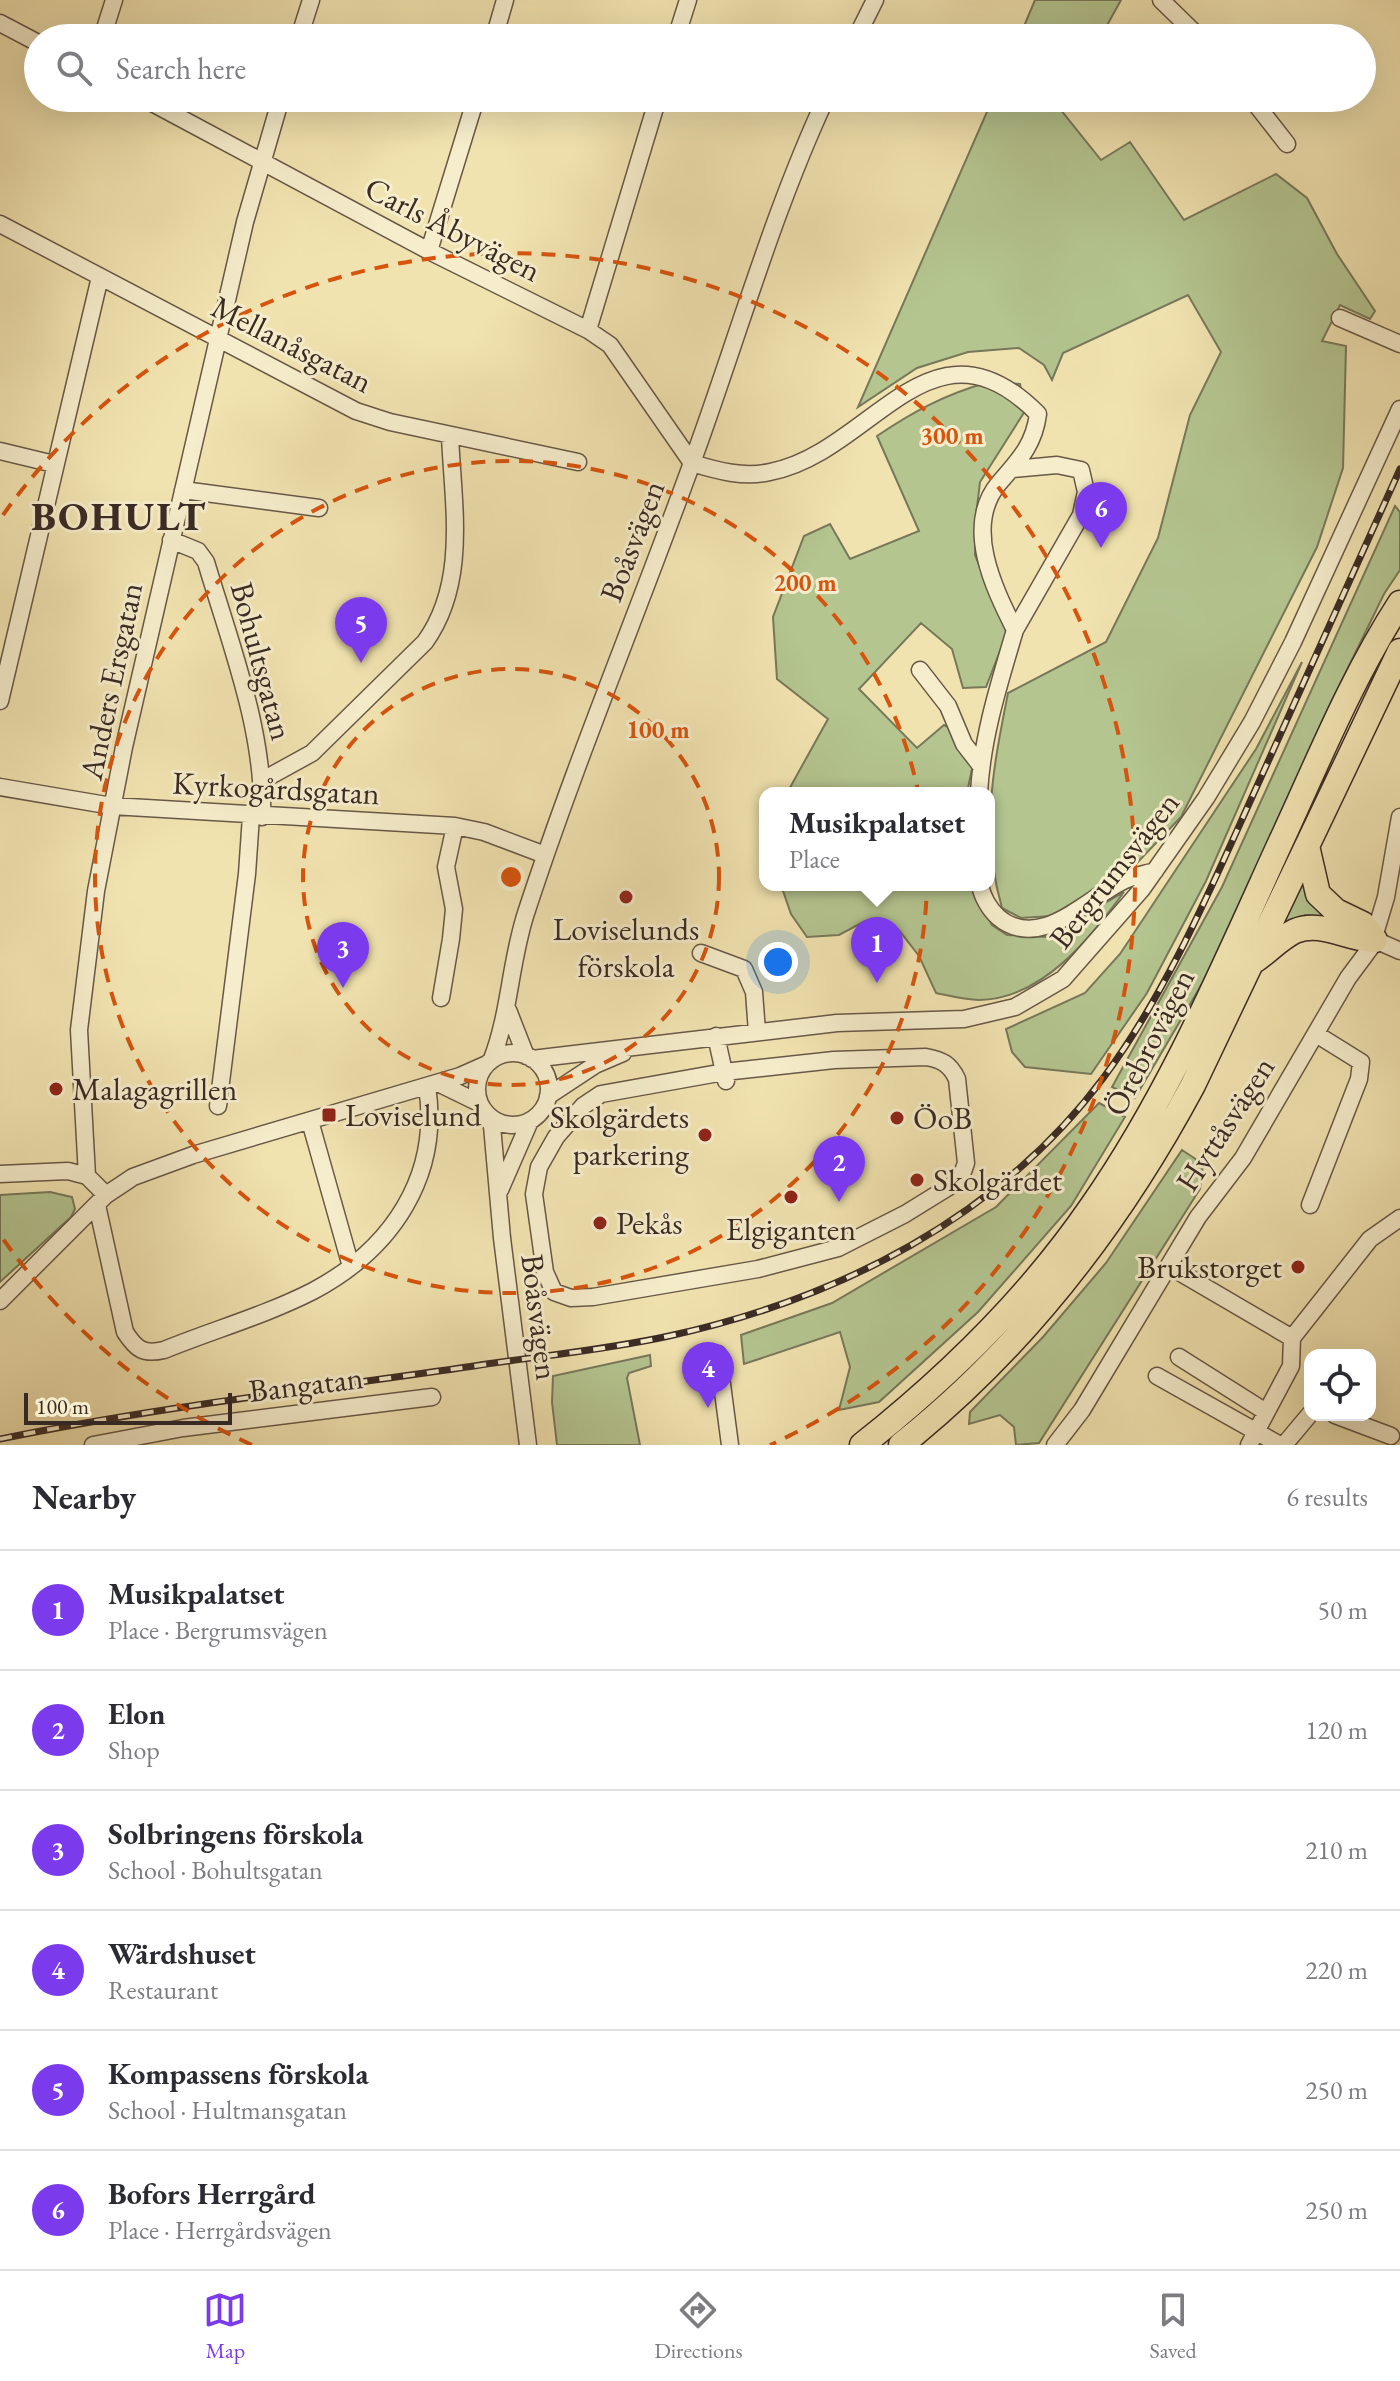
<!DOCTYPE html>
<meta charset="utf-8">
<style>
body{margin:0;font-family:"EB Garamond",serif;background:#f2f2f3;color:#2b2b33}
.controls{position:absolute;right:24px;bottom:24px;display:grid;overflow:hidden;border-radius:16px;box-shadow:0 8px 32px #0002}
.controls button{width:72px;height:72px;display:grid;place-items:center;padding:0;border:0;border-bottom:2px solid #e1e1e2;background:#fff;color:#2b2b33;font:40px sans-serif}
.scale{position:absolute;left:24px;bottom:20px;width:208px;box-sizing:border-box;padding-left:8px;border:4px solid #3a2a24;border-top:0;font-size:22px;line-height:28px;white-space:nowrap;color:#3a2a24;-webkit-text-stroke:6px #f6edcc;paint-order:stroke}
.you{position:absolute;left:778px;top:962px;width:28px;height:28px;margin:-20px;border:6px solid #fff;border-radius:50%;background:#1a73e8;box-shadow:0 0 0 12px #1a73e833}
.badge{display:grid;place-items:center;width:52px;height:52px;border-radius:50%;background:#7c3aed;color:#fff;font-size:26px;font-weight:700}
.pin{position:absolute;translate:-50% -66px;filter:drop-shadow(0 2px 4px #0008)}
.pin::after{content:'';position:absolute;top:42px;width:28px;height:24px;background:inherit;clip-path:polygon(0 0,100% 0,50% 100%)}
.popup{position:absolute;left:759px;top:787px;width:236px;height:104px;box-sizing:border-box;display:grid;place-content:center;border-radius:16px;background:#fff;filter:drop-shadow(0 2px 6px #0005);font-size:26px;white-space:nowrap;color:#7c7c81}
.popup b{font-size:30px;color:#2b2b33}
.popup::after{content:'';position:absolute;left:50%;top:100%;margin-left:-16px;border:16px solid transparent;border-top-color:#fff}
.list{margin:0;padding:0;list-style:none}
h2{display:flex;justify-content:space-between;align-items:center;height:104px;margin:0;padding:0 32px;font-size:34px}
h2 small{font-size:26px;font-weight:400;color:#7c7c81}
.list li{display:grid;grid-template-columns:52px 1fr auto;gap:24px;align-items:center;box-sizing:border-box;height:120px;padding:0 32px;border-top:2px solid #e1e1e2}
.list b{display:block;font-size:30px;white-space:nowrap}
.list p{margin:0;font-size:26px;white-space:nowrap;color:#7c7c81}
.list em{font-size:26px;font-style:normal;color:#7c7c81}
.icon{flex:none;width:44px;height:44px;fill:none;stroke:currentColor;stroke-width:2;stroke-linecap:round;stroke-linejoin:round}
.map{position:relative;flex:none;width:1400px;height:1445px;overflow:hidden}
.search{position:absolute;background:#fff;box-shadow:0 8px 32px #0002;left:24px;right:24px;top:24px;height:88px;display:flex;align-items:center;gap:20px;box-sizing:border-box;padding:0 28px;border-radius:44px;color:#7c7c81;font-size:30px}
.sheet{height:824px;background:#fff}
nav{display:flex;justify-content:space-around;align-items:center;box-sizing:border-box;height:112px;border-top:2px solid #e1e1e2;background:#fff;font-size:22px;color:#7c7c81}
nav a{display:grid;justify-items:center;gap:4px}
nav .on{color:#7c3aed}
.map>svg:first-child{display:block}
.green{fill:#b4c590;stroke:#77785a;stroke-width:2}
.lines{fill:none;stroke-linecap:round;stroke-linejoin:round}
.minor-casing{stroke:#685847;stroke-width:19}
.highway-casing{stroke:#3a2a24;stroke-width:27}
.minor{stroke:#f6edcc;stroke-width:16}
.highway{stroke:#f1e3b0;stroke-width:24}
.rail-casing{stroke:#3a2a24;stroke-width:7}
.rail{stroke:#f6edcc;stroke-width:4;stroke-dasharray:12;stroke-linecap:butt}
.ring{fill:none;stroke:#d7540e;stroke-width:4;stroke-dasharray:14 10}
.poi-dot{fill:#8f2418;stroke:#f6edcc;stroke-width:3}
.labels{text-anchor:middle;stroke-width:6;stroke-linejoin:round;paint-order:stroke}
.street-label{font-size:32px;fill:#3a2a24;stroke:#f6edcc}
.poi-label{font-size:32px;fill:#3a2a24;stroke:#f6edcc;text-anchor:start}
.district-label{font-size:40px;font-weight:bold;letter-spacing:2px;fill:#3a2a24;stroke:#f6edcc}
.centre{fill:#d7540e;stroke:#f6edcc;stroke-width:4}
.ring-label{font-size:24px;text-anchor:middle;font-weight:bold;fill:#d7540e;stroke:#f6edcc;stroke-width:6;stroke-linejoin:round;paint-order:stroke}
</style>
<div class="map">
<svg width="1400" height="1445" viewBox="0 0 1400 1445">
<rect width="100%" height="100%" fill="#f1e3b0"/>
<filter id="stains"><feTurbulence type="fractalNoise" baseFrequency=".0025" numOctaves="4"/><feColorMatrix values="0 0 0 0 .2 0 0 0 0 .09 0 0 0 0 .02 0 0 0 .5 -.17"/></filter>
<radialGradient id="worn" r=".72"><stop offset=".6" stop-color="#630" stop-opacity="0"/><stop offset="1" stop-color="#630" stop-opacity=".3"/></radialGradient>
<path class="green" d="M 1035,0 L 1121,0 L 1100,38 L 1019,38 Z
M 993,98 L 1067,98 L 1061,110 L 1101,160 L 1130,142 L 1184,220 L 1276,174 L 1307,198 L 1337,254 L 1375,311 L 1370,319 L 1340,305 L 1322,341 L 1346,346 L 1343,468 L 1317,547 L 1181,817 L 1136,864 L 1051,916 L 1021,918 L 1002,908 C 980,832 993,769 1008,693 L 1106,642 L 1158,538 L 1190,415 L 1221,352 L 1188,295 L 1063,353 L 1052,380 L 1044,365 L 1019,348 L 968,352 L 917,368 L 858,407 Z
M 989,382 L 1020,384 L 1025,411 L 980,482 L 976,515 L 975,555 L 1007,633 L 986,687 L 963,688 L 952,649 L 921,623 L 859,689 L 917,748 L 944,725 L 969,738 L 974,759 L 967,793 L 787,793 L 828,719 L 777,679 L 773,617 L 804,536 L 830,524 L 850,559 L 919,531 L 877,436 C 914,411 946,394 989,382 Z
M 1395,506 L 1400,512 L 1400,570 L 1384,594 L 1325,715 L 1213,965 L 1135,1098 L 1112,1087 L 1222,887 Z
M 1302,662 L 1206,881 L 1147,993 L 1091,1074 L 1025,1067 L 1012,1052 L 1006,1029 L 1085,993 L 1120,954 L 1256,749 Z
M 1305,866 L 1329,917 L 1305,915 L 1278,929 Z
M 781,885 L 971,885 L 992,925 L 1007,935 L 1047,937 L 1124,892 C 1090,938 1043,999 979,1000 C 965,1000 950,996 936,993 L 919,956 L 898,929 L 865,921 L 839,935 L 807,937 L 791,914 Z
M 1099,1103 L 1125,1117 L 1071,1206 L 978,1312 L 879,1402 L 839,1410 L 850,1367 L 840,1332 L 744,1364 L 741,1335 L 832,1303 L 996,1207 Z
M 1182,1150 L 1203,1164 L 1200,1189 L 1039,1443 L 1016,1445 L 1014,1427 L 1000,1415 L 969,1424 L 970,1412 L 1043,1337 L 1106,1263 Z
M 50,1192 L 72,1197 L 75,1209 L 71,1217 L 0,1282 L 0,1195 Z
M 650,1355 L 651,1366 L 629,1373 L 627,1378 L 640,1445 L 557,1445 L 552,1402 L 553,1376 Z"/>
<g class="lines">
<g class="minor-casing">
<path id="minor" d="M 1161,0 L 1200,38
M 0,23 L 38,43
M 102,38 L 114,0
M 299,38 L 311,0
M 494,38 L 505,0
M 676,38 L 688,0
M 856,38 L 875,0
M 143,98 L 429,251 L 588,330 L 610,345 L 692,463 C 718,471 744,478 770,472 C 873,452 931,306 1038,414 C 1034,445 1019,460 999,483 C 963,526 994,588 1015,630 C 999,684 982,737 979,793
M 1251,98 L 1287,144
M 0,224 L 356,411 L 390,422 L 578,462
M 429,251 L 476,98
M 1340,318 L 1400,344
M 588,330 L 658,98
M 0,451 L 54,464
M 1013,469 L 1057,465 L 1081,470 L 1086,492 L 1081,515 L 1015,630
M 183,490 L 319,508
M 171,540 L 198,551 L 206,562 C 230,643 265,732 262,817
M 920,670 L 948,706 L 964,744 L 981,766
M 0,701 L 100,277
M 263,780 L 312,753 L 425,642 C 468,582 453,506 450,436
M 0,787 L 112,806 L 455,826 L 484,832 L 545,855
M 980,885 C 982,896 989,909 998,917 C 1040,953 1088,897 1125,880 C 1134,876 1145,874 1155,871
M 1375,940 L 1400,951
M 701,953 L 744,969 L 754,992 L 757,1032
M 441,998 L 451,939 L 454,909 L 446,867 L 455,826
M 508,1010 L 526,1056
M 716,1036 L 726,1081
M477 1089a36 36 0 1 1 72 0a36 36 0 1 1-72 0Z
M 926,1057 C 942,1060 950,1064 957,1079 L 966,1163 L 960,1180 L 905,1214 L 838,1248 L 758,1269 L 593,1297 L 571,1298 L 554,1292 L 545,1272 L 534,1194 L 539,1167 L 556,1137 L 583,1106 L 601,1094 L 724,1072 L 834,1060 Z
M 492,1059 C 510,1012 510,962 526,913 C 576,760 638,612 693,460 C 737,340 772,214 826,98
M 532,1059 L 837,1023 L 964,1019 L 1015,1007 L 1063,979 L 1142,889 L 1206,798 L 1252,722 L 1293,642 L 1400,409
M 438,1083 L 479,1103
M 548,1096 L 595,1065 L 623,1053
M 218,1106 L 247,874 L 251,816
M 487,1115 L 492,1126 L 502,1238 L 528,1445
M 310,1121 L 350,1263
M 0,1174 L 68,1171 L 87,1176 L 106,1195
M 87,1176 L 79,1030 L 96,891 L 124,747 L 245,222 L 281,98
M 500,1190 L 530,1121
M 97,1205 L 125,1332 C 136,1349 143,1355 164,1350 C 213,1330 266,1315 313,1291 C 392,1249 441,1176 427,1086
M 1310,1205 L 1359,1079 L 1361,1062 L 1316,1034
M 1169,1266 L 1292,1338 L 1370,1239 L 1400,1218
M 0,1301 L 106,1195 L 133,1177 L 193,1155 L 460,1076 L 487,1064
M 718,1354 L 730,1445
M 1179,1357 L 1266,1412
M 1157,1376 L 1280,1445
M 1335,1415 L 1391,1436
M 93,1445 L 183,1428 L 432,1397
M 1055,1445 L 1082,1410 L 1198,1217 L 1243,1158 L 1348,978 L 1371,947 L 1386,897 L 1400,817
M 1249,1445 L 1291,1366 L 1292,1338
M 1284,1445 L 1310,1414"/>
</g>
<g class="highway-casing">
<path id="highway" d="M 1307,846 L 1318,894 L 1336,911 L 1363,924 L 1375,940
M 1254,961 C 1268,952 1280,938 1295,931 C 1322,920 1348,940 1375,940
M 862,1445 C 949,1376 1029,1298 1092,1206 C 1168,1097 1221,973 1276,852 C 1315,769 1350,680 1400,603
M 901,1445 C 1024,1347 1119,1223 1193,1085 L 1400,651"/>
</g>
<use href="#minor" class="minor"/>
<use href="#highway" class="highway"/>
<g class="rail-casing">
<path id="rail" d="M 0,1439 C 157,1407 316,1389 474,1366 C 539,1356 605,1350 669,1336 C 838,1299 999,1218 1104,1077 C 1167,992 1210,890 1253,795 C 1302,686 1351,577 1400,469"/>
</g>
<use href="#rail" class="rail"/>
</g>
<g class="ring">
<circle cx="511" cy="877" r="208"/>
<circle cx="511" cy="877" r="416"/>
<path d="M252 1445A624 624 0 0 1 3 1239M3 515A624 624 0 1 1 770 1445"/>
</g>
<g class="poi-dot">
<circle cx="626" cy="897" r="8"/>
<circle cx="56" cy="1089" r="8"/>
<rect x="321" y="1107" width="16" height="16" rx="4"/>
<circle cx="897" cy="1118" r="8"/>
<circle cx="705" cy="1135" r="8"/>
<circle cx="917" cy="1180" r="8"/>
<circle cx="791" cy="1197" r="8"/>
<circle cx="600" cy="1223" r="8"/>
<circle cx="1298" cy="1267" r="8"/>
</g>
<g class="labels">
<g class="street-label">
<text transform="translate(453 229) rotate(27)" y="11">Carls Åbyvägen</text>
<text transform="translate(292 344) rotate(27)" y="11">Mellanåsgatan</text>
<text transform="translate(632 541) rotate(-69)" y="11">Boåsvägen</text>
<text transform="translate(262 661) rotate(75)" y="11">Bohultsgatan</text>
<text transform="translate(111 681) rotate(-78)" y="11">Anders Ersgatan</text>
<text transform="translate(276 788) rotate(3)" y="11">Kyrkogårdsgatan</text>
<text transform="translate(1114 870) rotate(-52)" y="11">Bergrumsvägen</text>
<text transform="translate(1149 1042) rotate(-63)" y="11">Örebrovägen</text>
<text transform="translate(1225 1124) rotate(-57)" y="11">Hyttåsvägen</text>
<text transform="translate(540 1317) rotate(83)" y="11">Boåsvägen</text>
<text transform="translate(306 1384) rotate(-7)" y="11">Bangatan</text>
</g>
<g class="poi-label">
<text x="626" y="940" text-anchor="middle">Loviselunds<tspan x="626" dy="37">förskola</tspan></text>
<text x="72" y="1100">Malagagrillen</text>
<text x="345" y="1126">Loviselund</text>
<text x="689" y="1128" text-anchor="end">Skolgärdets<tspan x="689" dy="37">parkering</tspan></text>
<text x="913" y="1129">ÖoB</text>
<text x="933" y="1191">Skolgärdet</text>
<text x="616" y="1234">Pekås</text>
<text x="791" y="1240" text-anchor="middle">Elgiganten</text>
<text x="1282" y="1278" text-anchor="end">Brukstorget</text>
</g>
<g class="district-label">
<text x="119" y="530">BOHULT</text>
</g>
</g>
<circle cx="511" cy="877" r="12" class="centre"/>
<g class="ring-label">
<text x="952" y="444">300 m</text>
<text x="805" y="591">200 m</text>
<text x="658" y="738">100 m</text>
</g>
<rect width="100%" height="100%" filter="url(#stains)"/>
<rect width="100%" height="100%" fill="url(#worn)"/>
</svg>
<div class="controls">
<button><svg class="icon" aria-label="locate" viewBox="0 0 24 24"><circle cx="12" cy="12" r="6"/><path d="M12 2v4M12 18v4M2 12h4M18 12h4"/></svg></button>
</div>
<div class="scale">100 m</div>
<div class="you"></div>
<div class="pin badge" style="left:877px;top:983px">1</div>
<div class="popup"><b>Musikpalatset</b>Place</div>
<div class="pin badge" style="left:839px;top:1202px">2</div>
<div class="pin badge" style="left:343px;top:988px">3</div>
<div class="pin badge" style="left:708px;top:1408px">4</div>
<div class="pin badge" style="left:361px;top:663px">5</div>
<div class="pin badge" style="left:1101px;top:548px">6</div>
<div class="search"><svg class="icon" aria-label="search" viewBox="0 0 24 24"><circle cx="10" cy="10" r="6"/><path d="M15 15l6 6"/></svg>Search here</div>
</div>
<section class="sheet">
<h2>Nearby<small>6 results</small></h2>
<ul class="list">
<li><span class="badge">1</span><div><b>Musikpalatset</b><p>Place · Bergrumsvägen</p></div><em>50 m</em></li>
<li><span class="badge">2</span><div><b>Elon</b><p>Shop</p></div><em>120 m</em></li>
<li><span class="badge">3</span><div><b>Solbringens förskola</b><p>School · Bohultsgatan</p></div><em>210 m</em></li>
<li><span class="badge">4</span><div><b>Wärdshuset</b><p>Restaurant</p></div><em>220 m</em></li>
<li><span class="badge">5</span><div><b>Kompassens förskola</b><p>School · Hultmansgatan</p></div><em>250 m</em></li>
<li><span class="badge">6</span><div><b>Bofors Herrgård</b><p>Place · Herrgårdsvägen</p></div><em>250 m</em></li>
</ul>
</section>
<nav>
<a class="on"><svg class="icon" aria-label="map" viewBox="0 0 24 24"><path d="M3 6l6-2 6 2 6-2v14l-6 2-6-2-6 2zM9 4v14M15 6v14"/></svg>Map</a>
<a><svg class="icon" aria-label="directions" viewBox="0 0 24 24"><path d="M12 3l9 9-9 9-9-9zM9 14v-3h6M13 9l2 2-2 2"/></svg>Directions</a>
<a><svg class="icon" aria-label="saved" viewBox="0 0 24 24"><path d="M7 4h10v16l-5-4-5 4z"/></svg>Saved</a>
</nav>
